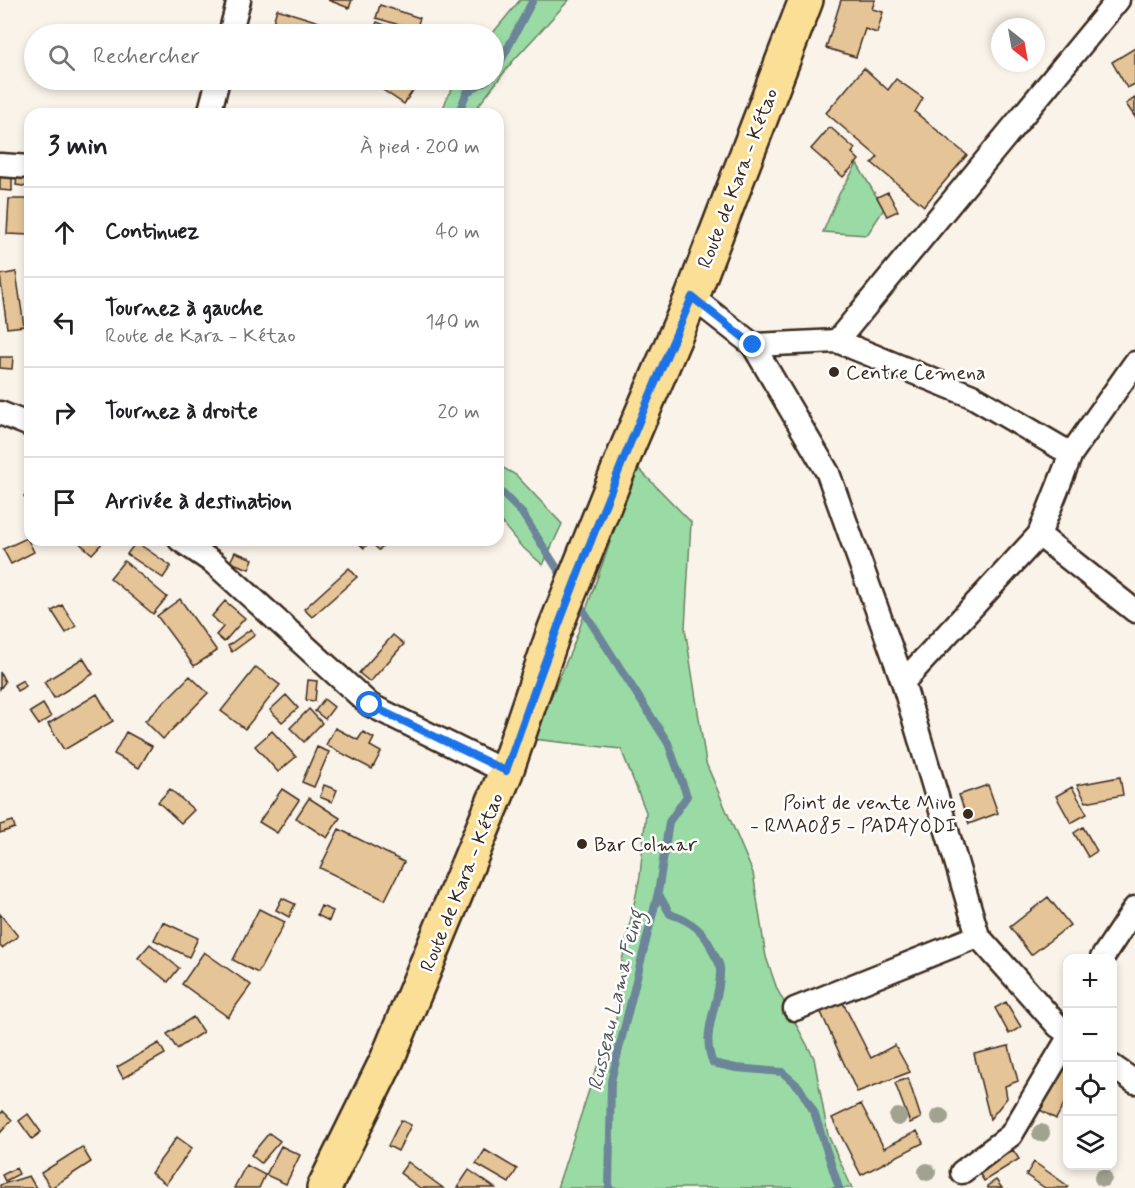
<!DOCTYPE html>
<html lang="fr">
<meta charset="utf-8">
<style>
body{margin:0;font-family:Mynerve,sans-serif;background:#f6f6f6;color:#202124}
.controls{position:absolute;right:18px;bottom:18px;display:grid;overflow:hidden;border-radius:12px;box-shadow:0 3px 9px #0003}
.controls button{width:54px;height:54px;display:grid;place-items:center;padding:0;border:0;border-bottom:2px solid #e0e0e0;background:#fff;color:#202124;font:30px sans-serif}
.compass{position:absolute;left:991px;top:18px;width:54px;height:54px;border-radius:50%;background:#fff;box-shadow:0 3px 9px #0003;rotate:149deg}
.stop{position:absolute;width:18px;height:18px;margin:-14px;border:4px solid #1a73e8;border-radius:50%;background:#fff}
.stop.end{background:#1a73e8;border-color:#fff;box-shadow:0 2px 6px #0008}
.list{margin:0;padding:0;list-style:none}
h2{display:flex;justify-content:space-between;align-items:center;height:78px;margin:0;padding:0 24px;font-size:26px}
h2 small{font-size:20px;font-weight:400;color:#757577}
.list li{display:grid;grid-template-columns:39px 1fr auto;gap:18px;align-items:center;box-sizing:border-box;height:90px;padding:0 24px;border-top:2px solid #e0e0e0}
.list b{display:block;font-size:22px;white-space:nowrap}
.list p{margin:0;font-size:20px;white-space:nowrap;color:#757577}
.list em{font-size:20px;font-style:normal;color:#757577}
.icon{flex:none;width:33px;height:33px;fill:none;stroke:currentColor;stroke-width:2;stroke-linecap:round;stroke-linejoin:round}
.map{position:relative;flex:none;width:1135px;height:1188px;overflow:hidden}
.search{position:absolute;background:#fff;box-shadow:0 3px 9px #0003;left:24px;top:24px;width:480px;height:66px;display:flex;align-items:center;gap:15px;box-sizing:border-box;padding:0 21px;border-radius:33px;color:#757577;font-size:22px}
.panel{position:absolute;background:#fff;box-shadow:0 3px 9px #0003;left:24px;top:108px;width:480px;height:438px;border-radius:18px}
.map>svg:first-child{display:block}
.green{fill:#9adba5;stroke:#6a8262;stroke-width:1.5}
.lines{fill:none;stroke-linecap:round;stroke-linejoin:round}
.stream{stroke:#6c8598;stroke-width:8}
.building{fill:#e5c497;stroke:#3b2a1e;stroke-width:1.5}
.minor-casing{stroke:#3b2a1e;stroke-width:27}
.primary-casing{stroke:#3b2a1e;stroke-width:38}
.minor{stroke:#fff;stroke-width:22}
.primary{stroke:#fbdf96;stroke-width:33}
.tree{fill:#a1a290}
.route{stroke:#1a73e8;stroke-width:8}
.poi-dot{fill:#3b2a1e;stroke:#fff;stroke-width:2}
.labels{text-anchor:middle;stroke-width:5;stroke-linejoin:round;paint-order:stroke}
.street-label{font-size:20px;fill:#3b2a1e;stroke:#fff}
.poi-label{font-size:20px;fill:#3b2a1e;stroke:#fff;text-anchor:start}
.water-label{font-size:21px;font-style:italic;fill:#54575b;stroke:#fff}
</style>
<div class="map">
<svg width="1135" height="1188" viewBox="0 0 1135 1188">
<rect width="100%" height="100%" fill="#faf3ea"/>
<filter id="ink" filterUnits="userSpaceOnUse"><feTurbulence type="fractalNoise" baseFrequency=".0167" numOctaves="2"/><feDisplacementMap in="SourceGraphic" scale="12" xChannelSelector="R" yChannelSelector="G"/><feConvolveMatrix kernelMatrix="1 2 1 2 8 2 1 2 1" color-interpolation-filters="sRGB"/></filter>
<g filter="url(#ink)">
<path class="green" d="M 520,0 L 569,0 L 513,61 L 472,114 L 441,114 L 448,95 L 458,80 L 494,80 L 492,34 Z
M 857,164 L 884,209 L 867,235 L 823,232 L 839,194 Z
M 498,465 L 516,475 L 562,524 L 543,565 L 520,545 L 498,518 Z
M 637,467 L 691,522 L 685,628 L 706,763 L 753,873 L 766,957 L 777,989 L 814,1058 L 828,1135 L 852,1188 L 557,1188 L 595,1072 L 616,1021 L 619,975 L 640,876 L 646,812 L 621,749 L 533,739 L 573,646 Z"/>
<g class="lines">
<path class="stream" d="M 494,74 L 533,0
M 458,114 L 467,92 L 487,80
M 498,489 L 522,513 L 565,581
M 576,599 L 668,743 L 687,796 L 669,822 L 658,893 L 611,1081 L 609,1188
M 658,893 L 670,914 C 691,921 705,931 713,952 C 715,957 720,963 720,968 C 722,1001 699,1031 713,1063 L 736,1068 L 782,1072 L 799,1087 L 814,1112 L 839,1188"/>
</g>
<path class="building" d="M 328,0 L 352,0 L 349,8 Z
M 841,0 L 875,0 L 872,9 L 883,12 L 877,33 L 865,29 L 856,57 L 826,48 Z
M 380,5 L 420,18 L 416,30 L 376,18 Z
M 277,9 L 319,22 L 316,34 L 286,34 L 271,29 Z
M 377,22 L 406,33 L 406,34 L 372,34 Z
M 1135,48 L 1135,84 L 1127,88 L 1112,62 Z
M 864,68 L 888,90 L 896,79 L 923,98 L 915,112 L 967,155 L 924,206 L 872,163 L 878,157 L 826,113 Z
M 386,80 L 420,80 L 404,104 L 380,88 Z
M 1135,98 L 1135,117 L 1126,104 Z
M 830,127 L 855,149 L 852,153 L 859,160 L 843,177 L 811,149 Z
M 0,175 L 12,175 L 12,191 L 0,190 Z
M 17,176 L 30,177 L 30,187 L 16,185 Z
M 888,192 L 898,211 L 887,216 L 877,197 Z
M 9,199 L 30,199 L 30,235 L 7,234 Z
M 16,272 L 24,326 L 7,328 L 0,275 Z
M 0,357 L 13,357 L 12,369 L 0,368 Z
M 30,493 L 30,507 L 24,496 Z
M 27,538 L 34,552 L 11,564 L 3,549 Z
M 76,540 L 105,540 L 92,554 Z
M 355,540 L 388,540 L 379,550 L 370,542 L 364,548 Z
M 136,542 L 171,566 L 163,578 L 127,554 Z
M 235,552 L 253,559 L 249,569 L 230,562 Z
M 124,561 L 167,597 L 153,614 L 110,578 Z
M 349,568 L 357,577 L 312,617 L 304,609 Z
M 180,599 L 217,651 L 194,666 L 157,616 Z
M 225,601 L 245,618 L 224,642 L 216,635 L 223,627 L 212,616 Z
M 62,605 L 76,626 L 66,633 L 52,611 Z
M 251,629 L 255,635 L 232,652 L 228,646 Z
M 393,635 L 404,644 L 370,682 L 359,673 Z
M 83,658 L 93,674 L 54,698 L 44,682 Z
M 256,667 L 280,685 L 245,729 L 221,711 Z
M 0,672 L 5,682 L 0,689 Z
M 190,676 L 208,693 L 163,739 L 145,721 Z
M 23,680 L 26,686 L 17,691 L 14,685 Z
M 308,680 L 317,681 L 315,701 L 306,700 Z
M 97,694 L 113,721 L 64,750 L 48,724 Z
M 286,695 L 298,708 L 282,722 L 270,710 Z
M 324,699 L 334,707 L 325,719 L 315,711 Z
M 43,704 L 51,717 L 39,725 L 30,712 Z
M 309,709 L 322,723 L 304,742 L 290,728 Z
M 335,728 L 358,740 L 363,732 L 374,738 L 370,746 L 381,752 L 372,769 L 326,745 Z
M 272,731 L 296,757 L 278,772 L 255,746 Z
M 126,732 L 152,746 L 139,768 L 114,754 Z
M 317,747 L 329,752 L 314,787 L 302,782 Z
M 1120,777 L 1123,795 L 1086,802 L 1077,785 Z
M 324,785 L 337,790 L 332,802 L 320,797 Z
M 988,785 L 998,813 L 969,824 L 959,795 Z
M 1072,787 L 1087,814 L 1071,823 L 1056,796 Z
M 170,789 L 194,810 L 181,823 L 158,802 Z
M 282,789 L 299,800 L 277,833 L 259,822 Z
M 309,798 L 340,818 L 327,838 L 296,818 Z
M 13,821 L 15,828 L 0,833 L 0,825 Z
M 1083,827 L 1097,851 L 1088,857 L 1074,833 Z
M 339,829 L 404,862 L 385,900 L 320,868 Z
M 1048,897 L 1070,925 L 1031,955 L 1010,927 Z
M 282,898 L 295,904 L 289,917 L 276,910 Z
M 321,906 L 333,911 L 329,921 L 317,915 Z
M 259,909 L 285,922 L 258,973 L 233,960 Z
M 0,914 L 18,936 L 2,948 L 0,946 Z
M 163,922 L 198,938 L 189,957 L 154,940 Z
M 150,944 L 179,968 L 168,982 L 138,958 Z
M 204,952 L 251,985 L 228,1017 L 182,984 Z
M 842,1001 L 871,1058 L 895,1045 L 910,1072 L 857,1092 L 819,1008 Z
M 1006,1002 L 1021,1027 L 1009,1034 L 995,1008 Z
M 193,1017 L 203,1032 L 177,1049 L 167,1034 Z
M 159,1043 L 165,1054 L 123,1078 L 117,1067 Z
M 1009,1046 L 1018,1081 L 1005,1086 L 1007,1098 L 990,1119 L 974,1054 Z
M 1061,1068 L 1068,1071 L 1068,1096 L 1056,1119 L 1040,1110 Z
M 908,1078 L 921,1118 L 910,1123 L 895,1083 Z
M 861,1104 L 884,1148 L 917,1131 L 923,1143 L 861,1175 L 832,1118 Z
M 3,1111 L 12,1120 L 0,1133 L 0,1115 Z
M 28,1114 L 41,1132 L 32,1139 L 19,1121 Z
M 401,1120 L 411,1125 L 398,1151 L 388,1146 Z
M 269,1133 L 280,1141 L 261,1163 L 251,1155 Z
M 177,1137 L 192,1148 L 166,1184 L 151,1173 Z
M 281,1146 L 300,1155 L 286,1184 L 266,1175 Z
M 82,1147 L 91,1162 L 51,1188 L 41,1173 Z
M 485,1150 L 517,1169 L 509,1183 L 476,1164 Z
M 1013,1150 L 1019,1159 L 984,1181 L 978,1171 Z
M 408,1162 L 443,1188 L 420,1188 L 400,1173 Z
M 1034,1162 L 1068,1186 L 1067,1188 L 1045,1188 L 1026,1175 Z
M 246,1165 L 265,1175 L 259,1188 L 234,1188 Z
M 16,1168 L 19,1174 L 5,1181 L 2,1175 Z
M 469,1170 L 495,1188 L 457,1188 Z
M 29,1176 L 36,1188 L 0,1188 L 0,1185 Z
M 996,1180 L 1002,1188 L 988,1188 L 987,1186 Z"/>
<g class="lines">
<g class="minor-casing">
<path id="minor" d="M 230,34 L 239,0
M 209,114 L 218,80
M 0,165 L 30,167
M 692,297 L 753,345 L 828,473 L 903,682 L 978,936 L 1058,1026 L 1068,1033
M 837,341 L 1118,0
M 753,345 L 837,341 L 972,396 L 1071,454
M 0,413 L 30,425
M 1039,535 L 1135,611
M 180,540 L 214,563 L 370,705 L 506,772
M 903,682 L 1039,535 L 1071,454 L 1135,363
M 1102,958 L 1135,908
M 795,1009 L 978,936
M 1112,1066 L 1135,1082
M 962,1172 L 1011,1135 L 1068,1039"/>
</g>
<g class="primary-casing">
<path id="primary" d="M 324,1188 L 387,1060 L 506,772 L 554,631 L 628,446 L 692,297 L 806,0"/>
</g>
<use href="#minor" class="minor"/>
<use href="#primary" class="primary"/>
</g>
<g class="tree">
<circle cx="898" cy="1117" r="9"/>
<circle cx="940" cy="1117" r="9"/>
<circle cx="1041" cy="1133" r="9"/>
<circle cx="927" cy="1172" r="9"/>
<circle cx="1103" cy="1178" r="9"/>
</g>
</g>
<g class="lines" filter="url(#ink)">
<path class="route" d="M 370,705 L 506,771 C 561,611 624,453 692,297 L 753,345"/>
</g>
<g class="poi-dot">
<circle cx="834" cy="372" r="6"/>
<circle cx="968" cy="814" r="6"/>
<circle cx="582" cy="844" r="6"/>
</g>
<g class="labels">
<g class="street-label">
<text transform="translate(737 178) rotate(-69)" y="7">Route de Kara - Kétao</text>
<text transform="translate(461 882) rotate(-68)" y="7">Route de Kara - Kétao</text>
</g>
<g class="poi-label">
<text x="846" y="379">Centre Cemena</text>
<text x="956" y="809" text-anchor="end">Point de vente Mivo<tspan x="956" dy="23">- RMA085 - PADAYODI</tspan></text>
<text x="594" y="851">Bar Colmar</text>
</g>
<g class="water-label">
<text transform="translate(615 1000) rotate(-77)" y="7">Russeau Lama Feing</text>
</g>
</g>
</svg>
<div class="controls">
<button>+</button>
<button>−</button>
<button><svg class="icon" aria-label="locate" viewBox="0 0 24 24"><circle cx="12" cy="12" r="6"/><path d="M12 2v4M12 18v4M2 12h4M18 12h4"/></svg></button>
<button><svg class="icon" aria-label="layers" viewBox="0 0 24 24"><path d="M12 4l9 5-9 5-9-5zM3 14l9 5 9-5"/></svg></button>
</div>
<svg class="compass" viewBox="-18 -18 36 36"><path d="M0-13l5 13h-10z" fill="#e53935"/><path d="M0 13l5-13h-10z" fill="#757577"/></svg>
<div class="stop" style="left:370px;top:705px"></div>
<div class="stop end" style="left:753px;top:345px"></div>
<div class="search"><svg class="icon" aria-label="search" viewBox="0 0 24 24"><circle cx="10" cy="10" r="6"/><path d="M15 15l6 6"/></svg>Rechercher</div>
<section class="panel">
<h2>3 min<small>À pied · 200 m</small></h2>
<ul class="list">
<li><svg class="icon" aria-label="ahead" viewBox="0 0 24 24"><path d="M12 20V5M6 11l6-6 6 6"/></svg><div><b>Continuez</b></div><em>40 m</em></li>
<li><svg class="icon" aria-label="left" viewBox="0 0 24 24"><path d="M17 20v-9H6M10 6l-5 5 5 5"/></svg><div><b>Tournez à gauche</b><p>Route de Kara - Kétao</p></div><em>140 m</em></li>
<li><svg class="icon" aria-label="right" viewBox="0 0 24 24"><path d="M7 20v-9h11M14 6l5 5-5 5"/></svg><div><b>Tournez à droite</b></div><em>20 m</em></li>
<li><svg class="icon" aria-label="arrive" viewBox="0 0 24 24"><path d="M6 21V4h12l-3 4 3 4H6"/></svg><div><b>Arrivée à destination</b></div></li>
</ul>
</section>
</div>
